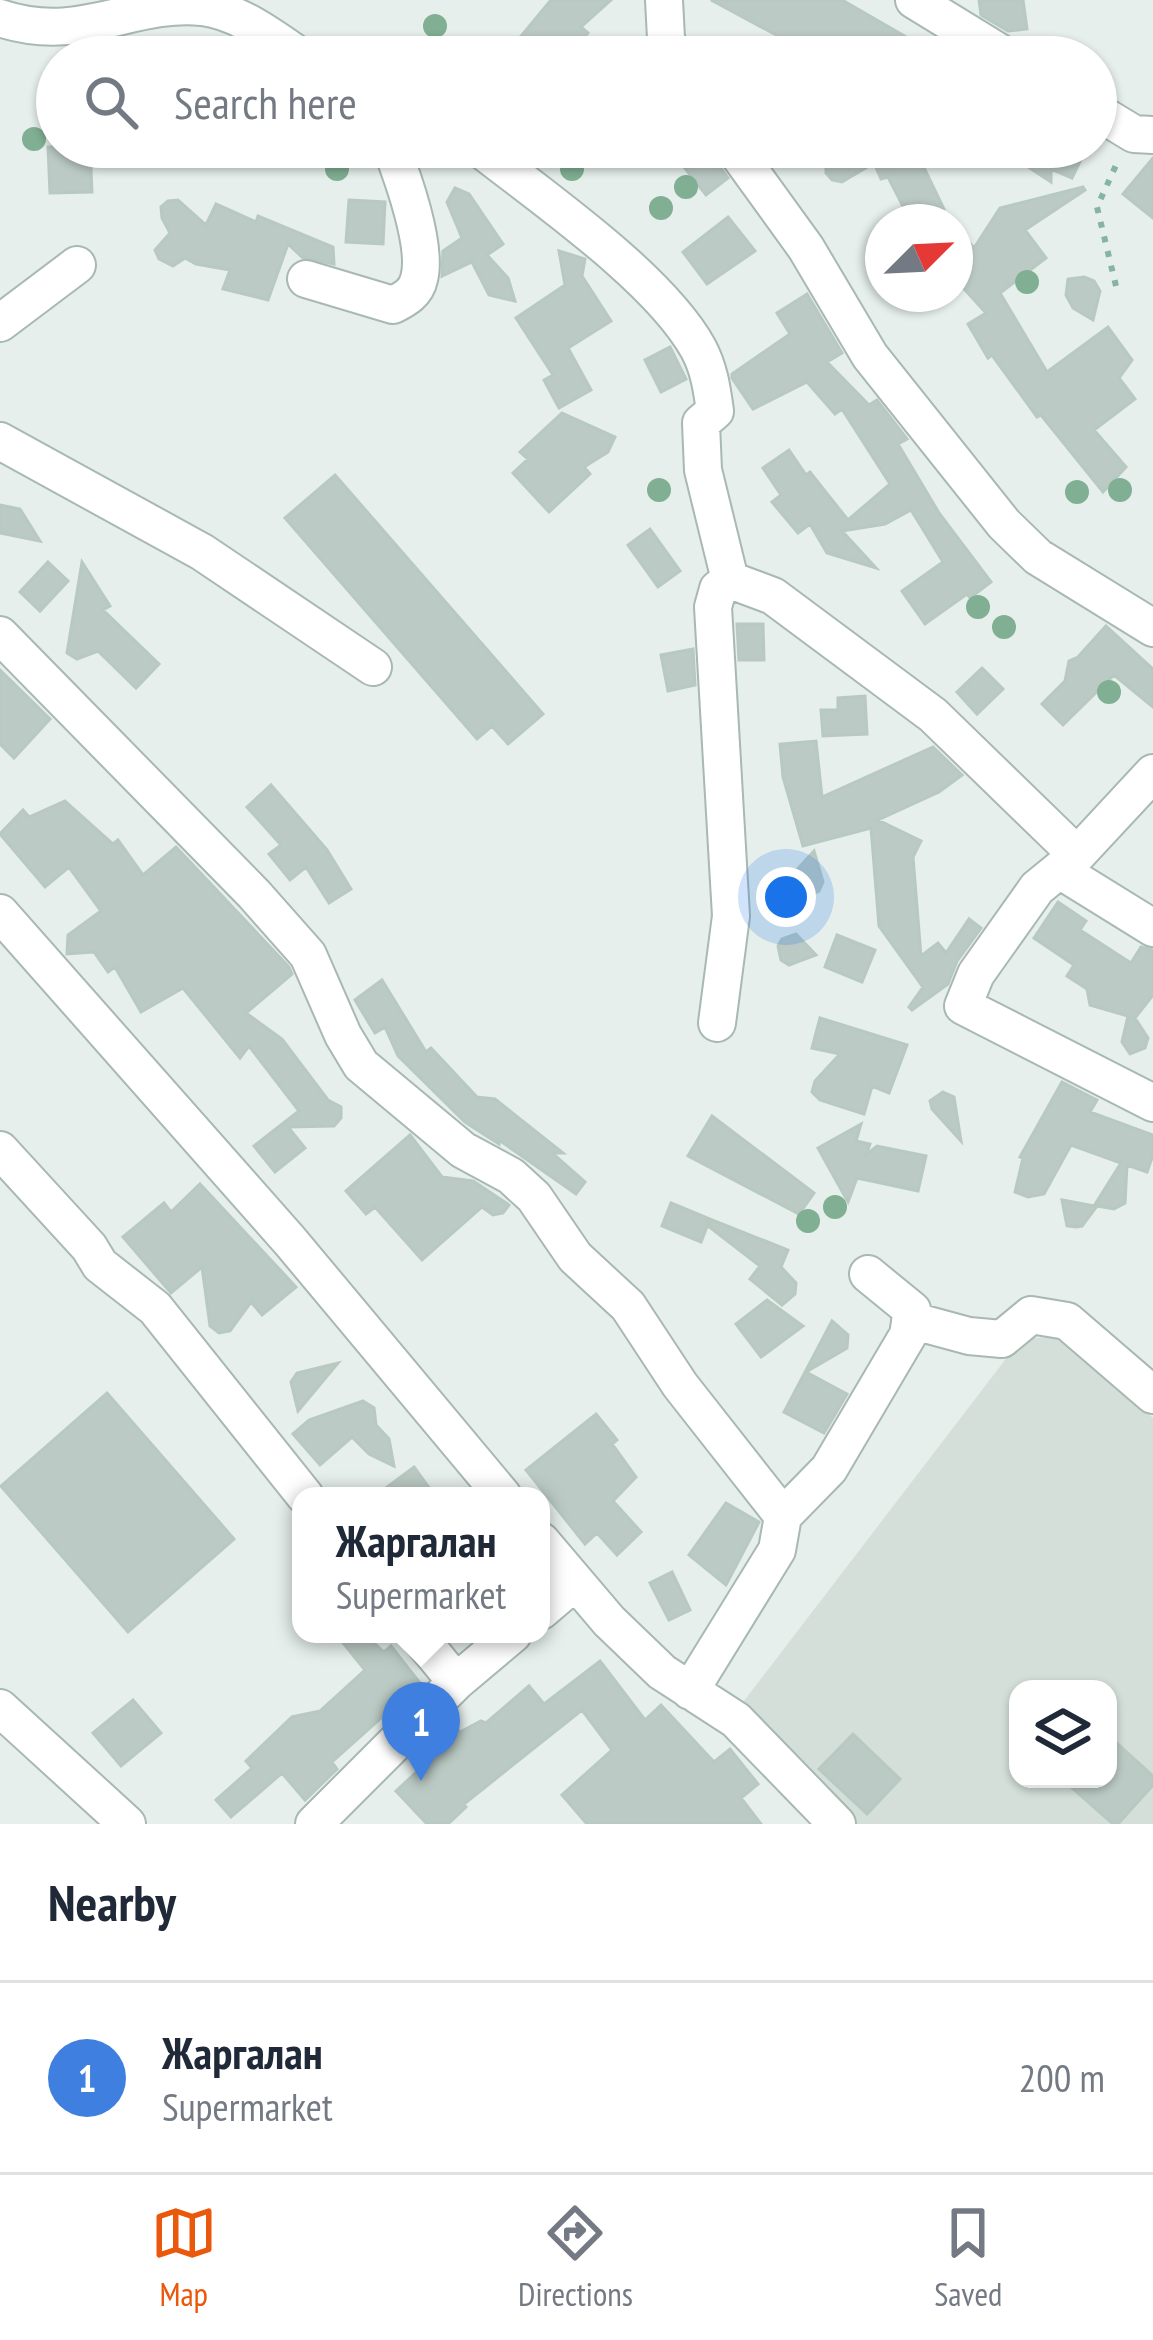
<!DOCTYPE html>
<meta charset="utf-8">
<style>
body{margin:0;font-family:"PT Sans Narrow",sans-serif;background:#f2f2f3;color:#1f2937}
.controls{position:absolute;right:36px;bottom:36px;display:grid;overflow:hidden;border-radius:24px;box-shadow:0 3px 9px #0004}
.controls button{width:108px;height:108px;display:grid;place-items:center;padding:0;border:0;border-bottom:3px solid #e0e1e3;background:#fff;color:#1f2937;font:60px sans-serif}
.compass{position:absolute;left:865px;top:204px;width:108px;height:108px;border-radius:50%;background:#fff;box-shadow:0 3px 9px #0004;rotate:66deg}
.you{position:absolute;left:786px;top:897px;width:42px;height:42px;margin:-30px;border:9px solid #fff;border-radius:50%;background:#1a73e8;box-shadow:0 0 0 18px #1a73e833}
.badge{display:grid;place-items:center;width:78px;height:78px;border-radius:50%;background:#ea580c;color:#fff;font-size:39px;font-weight:700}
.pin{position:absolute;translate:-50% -99px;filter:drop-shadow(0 3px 6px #0008)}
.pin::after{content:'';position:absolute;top:63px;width:42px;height:36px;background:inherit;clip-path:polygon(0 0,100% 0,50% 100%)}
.popup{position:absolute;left:292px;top:1487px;width:258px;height:156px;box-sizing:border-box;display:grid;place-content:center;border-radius:24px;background:#fff;filter:drop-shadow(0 3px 9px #0005);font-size:39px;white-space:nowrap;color:#747a83}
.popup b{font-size:45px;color:#1f2937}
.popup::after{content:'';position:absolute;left:50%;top:100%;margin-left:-24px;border:24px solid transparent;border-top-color:#fff}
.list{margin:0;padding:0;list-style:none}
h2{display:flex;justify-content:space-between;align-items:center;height:156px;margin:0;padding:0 48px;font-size:51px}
h2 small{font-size:39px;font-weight:400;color:#747a83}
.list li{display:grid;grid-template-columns:78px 1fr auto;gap:36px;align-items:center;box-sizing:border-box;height:192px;padding:0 48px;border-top:3px solid #e0e1e3}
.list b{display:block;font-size:45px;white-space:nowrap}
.list p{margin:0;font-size:39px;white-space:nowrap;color:#747a83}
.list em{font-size:39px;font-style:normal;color:#747a83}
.icon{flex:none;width:66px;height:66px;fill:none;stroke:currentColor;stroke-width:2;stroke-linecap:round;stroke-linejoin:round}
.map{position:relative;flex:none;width:1153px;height:1824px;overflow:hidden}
.search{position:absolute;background:#fff;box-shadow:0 3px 9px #0004;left:36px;right:36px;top:36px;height:132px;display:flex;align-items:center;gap:30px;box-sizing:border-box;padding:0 42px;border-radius:66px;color:#747a83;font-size:45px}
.sheet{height:348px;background:#fff}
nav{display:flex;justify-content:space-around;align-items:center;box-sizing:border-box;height:168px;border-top:3px solid #e0e1e3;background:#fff;font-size:33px;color:#747a83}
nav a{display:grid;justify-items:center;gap:6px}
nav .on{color:#ea580c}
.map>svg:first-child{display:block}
.built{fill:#d4dfda;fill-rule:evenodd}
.building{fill:#bbcac4;stroke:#b8c9c2;stroke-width:3}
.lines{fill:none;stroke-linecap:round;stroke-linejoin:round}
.street-casing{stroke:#a8b8b2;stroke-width:40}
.path{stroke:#86b3a5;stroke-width:6;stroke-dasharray:6 9;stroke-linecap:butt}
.street{stroke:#fff;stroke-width:36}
.tree{fill:#80af93}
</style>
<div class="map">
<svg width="1153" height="1824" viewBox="0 0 1153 1824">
<rect width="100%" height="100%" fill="#e6efeb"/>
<path class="built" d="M 1063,1336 L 1153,1418 L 1153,1824 L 849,1824 L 748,1721 L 744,1701 L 1021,1339 ZM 1018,1689 L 1108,1689 L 1108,1779 L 1018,1779 Z"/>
<path class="building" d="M 551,0 L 611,0 L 581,27 L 588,33 L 568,57 L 537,57 L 517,41 Z
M 711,0 L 842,0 L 941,57 L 875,57 L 865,46 L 869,57 L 764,57 L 778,36 Z
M 979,0 L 1023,0 L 1027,29 L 1008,31 L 981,15 Z
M 48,147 L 90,147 L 92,192 L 50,193 Z
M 668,147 L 705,147 L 728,178 L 706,195 Z
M 866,147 L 914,147 L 944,209 L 920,222 L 911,222 L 888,177 L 881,179 L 874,163 L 842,182 L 832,180 L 826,173 L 826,163 L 832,154 L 868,150 Z
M 998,147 L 1087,147 L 1072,178 L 1051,169 L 1051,182 Z
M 1153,158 L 1153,218 L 1123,194 Z
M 1083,187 L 1085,190 L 1025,230 L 1046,258 L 1000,293 L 1047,372 L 1108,327 L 1132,360 L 1119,378 L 1135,399 L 1094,430 L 1126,467 L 1103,492 L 1041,415 L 1037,417 L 992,355 L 988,358 L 968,324 L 986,313 L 955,279 L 955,226 L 974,248 L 1000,208 Z
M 455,188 L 469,194 L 503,244 L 487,255 L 508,278 L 515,301 L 489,295 L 472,262 L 442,276 L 443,251 L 462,238 L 447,202 Z
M 178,200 L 206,225 L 216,204 L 256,222 L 258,216 L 333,247 L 334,264 L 302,257 L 288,244 L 268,300 L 223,289 L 230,270 L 196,264 L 185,258 L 173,266 L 159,259 L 155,250 L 170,233 L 162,218 L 161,207 L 168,201 Z
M 349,200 L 385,202 L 383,244 L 346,242 Z
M 728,217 L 755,251 L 707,284 L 683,252 Z
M 559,251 L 585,259 L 582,276 L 611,321 L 568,348 L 591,390 L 559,408 L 544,380 L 553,375 L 516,318 L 565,285 Z
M 1084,277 L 1094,281 L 1100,291 L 1093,320 L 1073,308 L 1066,295 L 1068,279 Z
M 807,294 L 842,353 L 827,362 L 869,405 L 877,400 L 907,439 L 898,444 L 939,513 L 991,582 L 970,598 L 967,594 L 925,624 L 902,591 L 943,562 L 911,510 L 885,524 L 842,531 L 876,568 L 827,553 L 810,524 L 798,533 L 772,502 L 781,495 L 763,468 L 789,450 L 806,475 L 810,472 L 848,520 L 890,484 L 842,409 L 835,414 L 807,382 L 753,409 L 732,378 L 732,374 L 790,334 L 777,313 Z
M 670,347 L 686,379 L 661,392 L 645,360 Z
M 562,413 L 615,437 L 608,452 L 584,467 L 590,474 L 549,512 L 513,473 L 528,459 L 520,452 Z
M 335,475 L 543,714 L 508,744 L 492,726 L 477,739 L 285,518 Z
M 0,505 L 20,509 L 40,541 L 0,533 Z
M 650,529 L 680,571 L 658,587 L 628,545 Z
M 48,562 L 68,581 L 40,611 L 20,592 Z
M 82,562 L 110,606 L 103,610 L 159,664 L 136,688 L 98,651 L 77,659 L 67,653 Z
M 737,624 L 763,624 L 764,660 L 739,660 Z
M 1106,626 L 1153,669 L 1153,707 L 1114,675 L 1063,725 L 1042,704 L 1065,681 L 1069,661 L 1078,657 Z
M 693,649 L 695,685 L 668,691 L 661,655 Z
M 982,668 L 1003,689 L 977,714 L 957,692 Z
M 0,670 L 50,719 L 14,758 L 0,744 Z
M 865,696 L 867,734 L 823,736 L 821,710 L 838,710 L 838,698 Z
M 816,741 L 822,797 L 933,747 L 962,775 L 939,792 L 878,820 L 921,841 L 913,857 L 921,956 L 938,943 L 946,953 L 969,919 L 981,928 L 957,961 L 948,984 L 912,1010 L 909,1007 L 923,987 L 879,926 L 871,828 L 803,846 L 783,777 L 780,744 Z
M 271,785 L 327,850 L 351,889 L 329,903 L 306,867 L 290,880 L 269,854 L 281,845 L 247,807 Z
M 65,801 L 113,844 L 118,840 L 143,875 L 176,847 L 289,967 L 292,974 L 246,1013 L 282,1039 L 328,1100 L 341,1107 L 341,1118 L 334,1126 L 288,1127 L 305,1148 L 275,1172 L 254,1146 L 299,1111 L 249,1046 L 240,1058 L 183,988 L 141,1012 L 115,967 L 108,972 L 94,952 L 67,954 L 68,935 L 101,911 L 69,867 L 45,887 L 0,834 L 23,810 L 29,817 Z
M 814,851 L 823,882 L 819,891 L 803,898 L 792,885 L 792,875 Z
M 1058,902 L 1086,921 L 1080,930 L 1131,963 L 1141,947 L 1153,950 L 1153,995 L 1135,1018 L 1148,1038 L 1145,1048 L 1130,1054 L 1122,1042 L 1128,1016 L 1090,1005 L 1087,989 L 1067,976 L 1074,965 L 1034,938 Z
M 796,934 L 816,955 L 789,965 L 781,960 L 778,946 L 782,939 Z
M 837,935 L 875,950 L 862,982 L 825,967 Z
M 382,980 L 426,1052 L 431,1048 L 477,1097 L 495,1099 L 563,1153 L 552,1153 L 585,1182 L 576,1194 L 499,1140 L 499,1144 L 465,1122 L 398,1056 L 385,1027 L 375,1033 L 355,1000 Z
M 820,1018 L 907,1045 L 889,1093 L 872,1086 L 864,1114 L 820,1100 L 812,1092 L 815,1081 L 840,1054 L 812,1048 Z
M 1062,1082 L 1097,1100 L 1090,1112 L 1153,1135 L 1153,1155 L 1147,1172 L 1127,1165 L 1125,1203 L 1114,1209 L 1097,1206 L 1082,1226 L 1076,1227 L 1067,1226 L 1062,1200 L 1094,1206 L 1121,1163 L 1071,1145 L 1044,1194 L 1028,1197 L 1015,1192 L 1023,1158 L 1020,1157 Z
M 943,1092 L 954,1097 L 961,1141 L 932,1109 L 930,1101 Z
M 712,1116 L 814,1193 L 799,1214 L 688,1156 Z
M 861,1124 L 856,1141 L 870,1144 L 866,1155 L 877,1146 L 926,1156 L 918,1191 L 857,1178 L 848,1202 L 818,1148 Z
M 410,1135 L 442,1177 L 473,1181 L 509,1205 L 503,1213 L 493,1215 L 482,1207 L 422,1260 L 375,1207 L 366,1214 L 346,1191 Z
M 200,1184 L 296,1287 L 262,1315 L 251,1302 L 230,1331 L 219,1333 L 210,1326 L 202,1267 L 171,1293 L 123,1237 L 164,1203 L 171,1212 Z
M 671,1203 L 710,1219 L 701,1242 L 662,1226 Z
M 712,1220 L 788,1250 L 781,1267 L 796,1283 L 795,1294 L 782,1305 L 750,1279 L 760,1266 L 708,1226 Z
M 767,1300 L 803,1326 L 761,1357 L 736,1324 Z
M 832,1321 L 848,1335 L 847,1348 L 806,1372 L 847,1394 L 824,1433 L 784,1412 Z
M 338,1363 L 298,1411 L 291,1382 L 297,1373 Z
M 107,1393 L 234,1539 L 128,1632 L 1,1486 Z
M 363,1401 L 374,1408 L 376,1425 L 389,1439 L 394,1466 L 369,1454 L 352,1437 L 320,1465 L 293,1434 L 309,1420 Z
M 596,1414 L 617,1440 L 612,1444 L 636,1477 L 613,1501 L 641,1532 L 617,1555 L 597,1533 L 585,1544 L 526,1470 Z
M 414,1467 L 435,1496 L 375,1496 Z
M 726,1503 L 759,1522 L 726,1585 L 689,1555 Z
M 672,1572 L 690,1610 L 669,1620 L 650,1583 Z
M 336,1634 L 364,1634 L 384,1652 L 391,1646 L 420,1683 L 332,1762 L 337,1769 L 305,1800 L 282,1773 L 231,1817 L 216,1800 L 252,1768 L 246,1761 L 292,1717 L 320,1711 L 365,1670 Z
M 600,1661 L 645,1720 L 661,1705 L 714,1762 L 730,1749 L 758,1784 L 741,1798 L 761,1824 L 587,1824 L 562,1795 L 612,1750 L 582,1710 L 464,1804 L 466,1807 L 448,1824 L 427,1824 L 396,1791 L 436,1754 L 453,1727 L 460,1732 L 481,1721 L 486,1723 L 529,1686 L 544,1704 Z
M 133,1700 L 161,1733 L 121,1766 L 93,1733 Z
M 853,1734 L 900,1779 L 867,1814 L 819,1769 Z
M 1108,1735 L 1153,1776 L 1153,1785 L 1118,1824 L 1113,1824 L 1062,1779 L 1108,1779 Z"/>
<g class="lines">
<g class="street-casing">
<path id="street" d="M 664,0 L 666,38 L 672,57
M 914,0 L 1007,57
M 0,18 C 80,45 131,0 202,7 C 240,12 270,36 301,57
M 1096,111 L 1134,134 L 1153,135
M 478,147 C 543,198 659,278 698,348 C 709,368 712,389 715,411 L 701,423 L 703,470 L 730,580
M 733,147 L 806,248 L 870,356 L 1004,524 L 1038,557 L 1153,628
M 306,279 L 393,305 C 405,299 416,293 419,279 C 428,247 403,178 391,147
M 0,323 L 77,265
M 0,441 L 202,552 L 373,667
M 0,635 L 254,894 L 308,955 L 343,1035 L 361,1065 L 463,1150 L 511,1176 L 534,1197 L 575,1257 L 628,1306 L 680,1385 L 783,1516 L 777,1550 L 690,1691
M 1153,773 L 1075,857 L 1037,888 L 976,974 L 963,1006 L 1153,1103
M 1061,871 L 1153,928
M 0,913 L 290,1241 L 503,1496
M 717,1023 L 731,916 L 713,607 L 718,589 L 730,580 L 773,596 L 933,715 L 1072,850 L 1075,857
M 0,1150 L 89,1247 L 100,1265 L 155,1308 L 305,1496
M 910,1320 L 969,1336 L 1002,1339 L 1031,1315 L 1067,1321 L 1153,1395
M 783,1516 L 829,1469 L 908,1335 L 912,1310 L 868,1274
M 541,1541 L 609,1621 L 662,1672 L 736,1720 L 837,1824
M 541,1611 L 575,1582
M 417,1634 L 456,1682
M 0,1708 L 127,1824
M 314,1824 L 456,1682 L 513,1634"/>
</g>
<path class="path" d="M 1116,286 L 1097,207 L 1117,163"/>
<use href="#street" class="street"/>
</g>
<g class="tree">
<circle cx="435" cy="26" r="12"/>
<circle cx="34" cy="139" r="12"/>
<circle cx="337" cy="169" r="12"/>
<circle cx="572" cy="169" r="12"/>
<circle cx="686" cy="187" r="12"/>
<circle cx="661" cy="208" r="12"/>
<circle cx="1027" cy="282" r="12"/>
<circle cx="659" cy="490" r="12"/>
<circle cx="1120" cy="490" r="12"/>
<circle cx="1077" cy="492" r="12"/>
<circle cx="978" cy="607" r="12"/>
<circle cx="1004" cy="627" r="12"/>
<circle cx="1109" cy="692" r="12"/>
<circle cx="835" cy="1207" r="12"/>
<circle cx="808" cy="1221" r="12"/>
</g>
</svg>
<div class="controls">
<button><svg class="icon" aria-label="layers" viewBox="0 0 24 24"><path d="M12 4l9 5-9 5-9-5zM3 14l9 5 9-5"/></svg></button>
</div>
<svg class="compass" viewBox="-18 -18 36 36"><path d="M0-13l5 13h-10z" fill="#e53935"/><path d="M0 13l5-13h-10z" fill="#747a83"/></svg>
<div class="you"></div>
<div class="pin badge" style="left:421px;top:1781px;background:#3f7fe0">1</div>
<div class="popup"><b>Жаргалан</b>Supermarket</div>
<div class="search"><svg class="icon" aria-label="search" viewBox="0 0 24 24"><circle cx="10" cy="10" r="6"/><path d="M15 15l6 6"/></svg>Search here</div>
</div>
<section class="sheet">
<h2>Nearby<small></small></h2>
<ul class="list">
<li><span class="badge" style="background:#3f7fe0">1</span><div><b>Жаргалан</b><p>Supermarket</p></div><em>200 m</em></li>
</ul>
</section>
<nav>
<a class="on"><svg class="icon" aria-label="map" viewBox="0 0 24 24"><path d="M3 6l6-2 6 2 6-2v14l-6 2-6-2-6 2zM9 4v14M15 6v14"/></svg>Map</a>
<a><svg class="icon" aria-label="directions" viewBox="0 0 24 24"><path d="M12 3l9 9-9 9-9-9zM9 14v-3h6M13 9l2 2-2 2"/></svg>Directions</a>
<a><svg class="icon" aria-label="saved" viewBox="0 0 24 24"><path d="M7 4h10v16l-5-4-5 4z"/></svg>Saved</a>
</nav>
